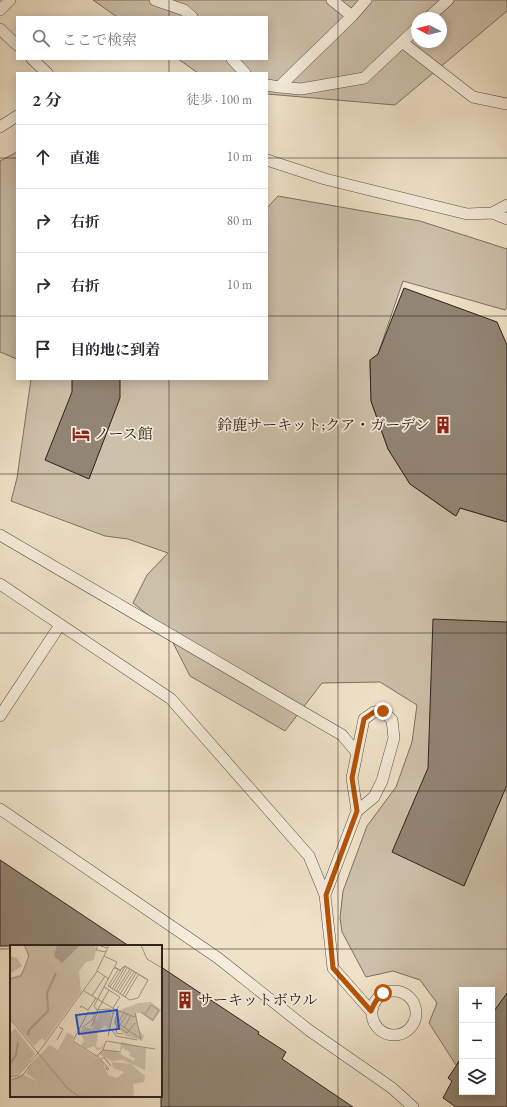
<!DOCTYPE html>
<html lang="ja">
<meta charset="utf-8">
<style>
body{margin:0;font-family:"EB Garamond","Noto Serif JP",serif;background:#f2f2f3;color:#2b2b33}
.controls{position:absolute;right:12px;bottom:12px;display:grid;overflow:hidden;border-radius:0px;box-shadow:0 2px 10px #0003}
.controls button{width:36px;height:36px;display:grid;place-items:center;padding:0;border:0;border-bottom:1px solid #e1e1e2;background:#fff;color:#2b2b33;font:20px sans-serif}
.compass{position:absolute;left:411px;top:12px;width:36px;height:36px;border-radius:50%;background:#fff;box-shadow:0 2px 10px #0003;rotate:277deg}
.stop{position:absolute;width:12px;height:12px;margin:-9px;border:3px solid #b45309;border-radius:50%;background:#fff}
.stop.end{background:#b45309;border-color:#fff;box-shadow:0 1px 4px #0008}
.list{margin:0;padding:0;list-style:none}
h2{display:flex;justify-content:space-between;align-items:center;height:52px;margin:0;padding:0 16px;font-size:17px}
h2 small{font-size:13px;font-weight:400;color:#7c7c81}
.list li{display:grid;grid-template-columns:26px 1fr auto;gap:12px;align-items:center;box-sizing:border-box;height:64px;padding:0 16px;border-top:1px solid #e1e1e2}
.list b{display:block;font-size:15px;white-space:nowrap}
.list em{font-size:13px;font-style:normal;color:#7c7c81}
.icon{flex:none;width:22px;height:22px;fill:none;stroke:currentColor;stroke-width:2;stroke-linecap:round;stroke-linejoin:round}
.map{position:relative;flex:none;width:507px;height:1107px;overflow:hidden}
.search{position:absolute;background:#fff;box-shadow:0 2px 10px #0003;left:16px;top:16px;width:252px;height:44px;display:flex;align-items:center;gap:10px;box-sizing:border-box;padding:0 14px;border-radius:0px;color:#7c7c81;font-size:15px}
.panel{position:absolute;background:#fff;box-shadow:0 2px 10px #0003;left:16px;top:72px;width:252px;height:308px;border-radius:0px}
.map>svg:first-child{display:block}
.green{fill:#cec1ab;stroke:#7e7164;fill-rule:evenodd}
.building{fill:#928575;stroke:#2d211c}
.lines{fill:none;stroke-linecap:round;stroke-linejoin:round}
.service-casing{stroke:#5e5147;stroke-width:12}
.service{stroke:#f5ecdb;stroke-width:11}
.route{stroke:#b45309;stroke-width:5}
.grid{fill:none;stroke:#2d211c;stroke-width:1;stroke-opacity:0.55}
.labels{text-anchor:middle;stroke-width:3.5;stroke-linejoin:round;paint-order:stroke}
.poi-label{font-size:15px;fill:#2d211c;stroke:#f5ecdb;text-anchor:start}
.inset-river{fill:none;stroke:#ada08e;stroke-width:2}
.inset-road{fill:none;stroke:#a19583;stroke-width:1}
.view{fill:#1d4ed8;fill-opacity:0.15;stroke:#1d4ed8;stroke-width:2}
.inset-edge{fill:none;stroke:#2d211c;stroke-width:2}
</style>
<div class="map">
<svg width="507" height="1107" viewBox="0 0 507 1107">
<rect width="100%" height="100%" fill="#efe2c8"/>
<filter id="stains"><feTurbulence type="fractalNoise" baseFrequency=".005" numOctaves="4"/><feColorMatrix values="0 0 0 0 .2 0 0 0 0 .09 0 0 0 0 .02 0 0 0 .5 -.17"/></filter>
<radialGradient id="worn" r=".72"><stop offset=".6" stop-color="#630" stop-opacity="0"/><stop offset="1" stop-color="#630" stop-opacity=".3"/></radialGradient>
<path class="green" d="M 93,0 L 507,0 L 507,11 L 395,105 L 267,94 L 267,73 L 198,73 L 178,59 L 267,59 L 267,17 L 117,17 ZM 417,18 L 441,18 L 441,42 L 417,42 Z
M 17,152 L 17,359 L 0,352 L 0,161 Z
M 278,196 L 420,221 L 507,249 L 507,307 L 505,310 L 403,281 L 378,354 L 370,361 L 371,401 L 388,449 L 410,484 L 455,516 L 460,508 L 507,522 L 507,1009 L 492,1011 L 492,990 L 462,990 L 462,1057 L 456,1065 L 429,1023 L 437,1003 L 420,980 L 393,971 L 366,977 L 342,932 L 340,918 L 343,891 L 367,826 L 396,787 L 412,742 L 417,705 L 380,682 L 322,683 L 285,731 L 190,676 L 166,629 L 133,603 L 147,575 L 168,553 L 128,539 L 105,536 L 11,501 L 17,478 L 31,379 L 267,379 L 267,208 Z"/>
<path class="building" d="M 404,288 L 497,322 L 507,345 L 507,522 L 460,508 L 456,516 L 410,484 L 388,449 L 371,401 L 370,360 L 378,354 Z
M 72,379 L 120,379 L 120,398 L 89,479 L 45,460 L 72,392 Z
M 433,619 L 507,622 L 507,785 L 464,886 L 392,852 L 428,768 Z
M 0,860 L 129,946 L 0,946 Z
M 161,967 L 259,1032 L 258,1034 L 286,1052 L 282,1059 L 353,1107 L 161,1107 Z
M 507,993 L 507,1107 L 456,1107 L 443,1098 L 452,1081 L 448,1078 L 462,1057 L 462,1092 L 492,1092 L 492,1014 Z"/>
<g class="lines">
<g class="service-casing">
<path id="service" d="M 155,0 L 184,10 L 192,17
M 332,0 L 352,16
M 0,10 L 10,0
M 428,18 L 448,0
M 0,29 L 17,45
M 402,42 L 473,97 L 507,104
M 32,59 L 47,73
M 232,59 L 245,73
M 267,85 L 279,87 L 301,89 L 364,78 L 417,28
M 279,87 L 352,16 L 366,0
M 0,127 L 17,116
M 267,160 L 325,179 L 467,214 L 492,213 L 507,219
M 492,213 L 507,205
M 0,535 L 342,735 L 357,753
M 0,584 L 171,699 L 309,856 L 325,895 L 333,968 L 371,1011
M 0,716 L 60,625
M 0,809 L 218,958 L 310,1031 L 392,1088 L 413,1107
M 325,895 L 357,811 L 374,797 L 382,781 L 394,738 L 392,720 L 383,711 L 374,712 L 364,719 L 352,778 L 357,811
M372 1013a22 22 0 1 1 44 0a22 22 0 1 1-44 0Z"/>
</g>
<use href="#service" class="service"/>
</g>
<g class="lines">
<path class="route" d="M 383,711 L 374,712 L 364,719 L 352,778 L 357,811 L 326,895 L 333,968 L 371,1011 C 374,1003 377,998 383,993"/>
</g>
<path class="grid" d="M 169,0 L 169,17M 338,0 L 338,1107M 169,59 L 169,73M 0,158 L 17,158M 267,158 L 507,158M 0,316 L 17,316M 267,316 L 507,316M 169,379 L 169,1107M 0,474 L 507,474M 0,633 L 507,633M 0,791 L 507,791M 0,949 L 11,949M 161,949 L 507,949"/>
<defs>
<g id="building-bare" transform="scale(1.38)"><path d="M-4-6H4V6H1V3H-1V6H-4ZM-2.5-4.3h1.7v1.8h-1.7ZM.8-4.3h1.7v1.8H.8ZM-2.5-1h1.7V.8h-1.7ZM.8-1h1.7V.8H.8Z" fill="#8f2418" stroke="#f5ecdb" stroke-width="2.5" paint-order="stroke"/></g>
<g id="hotel-bare" transform="scale(1.38)"><path d="M-6-4.5h1.5V1H6V5H4.5V3h-9V5H-6ZM-4 0a1.8 1.8 0 1 1 3.6 0ZM.5 0V-2.5h3Q6-2.5 6 0Z" fill="#8f2418" stroke="#f5ecdb" stroke-width="2.5" paint-order="stroke"/></g>
</defs>
<g fill-rule="evenodd">
<use href="#building-bare" x="443" y="425"/>
<use href="#hotel-bare" x="81" y="434"/>
<use href="#building-bare" x="185" y="1000"/>
</g>
<g class="labels">
<g class="poi-label">
<text x="430" y="430" text-anchor="end">鈴鹿サーキット;クア・ガーデン</text>
<text x="94" y="439">ノース館</text>
<text x="198" y="1005">サーキットボウル</text>
</g>
</g>
<g transform="translate(10 945)">
<rect width="152" height="152" fill="#efe2c8"/>
<path d="M 14,0 L 85,0 L 86,5 L 84,15 L 76,17 L 69,26 L 71,47 L 35,96 L 32,93 L 24,101 L 0,73 L 0,33 L 11,29 L 18,13 ZM 0,11 L 7,13 L 12,21 L 0,29 ZM 141,57 L 151,65 L 143,77 L 131,68 L 126,68 L 129,85 L 134,91 L 132,96 L 116,91 L 105,80 L 104,74 L 109,65 L 129,58 ZM 94,66 L 100,66 L 102,72 L 100,86 L 95,80 L 88,87 L 86,102 L 91,103 L 93,97 L 92,104 L 87,105 L 84,101 L 76,104 L 71,100 L 74,96 L 70,87 L 75,82 L 83,84 L 83,75 L 87,74 L 89,68 ZM 5,83 L 25,109 L 10,127 L 0,132 L 0,89 ZM 57,88 L 64,91 L 62,96 L 92,116 L 98,130 L 107,133 L 114,127 L 103,123 L 102,117 L 121,119 L 112,115 L 102,116 L 89,109 L 92,106 L 105,106 L 124,116 L 125,113 L 119,111 L 120,107 L 114,104 L 114,102 L 110,106 L 111,97 L 136,103 L 135,125 L 121,119 L 135,131 L 134,137 L 123,139 L 124,150 L 119,152 L 0,152 L 0,134 L 12,129 L 28,137 L 16,128 L 22,117 L 40,100 L 48,105 Z" fill="#cec1ab"/>
<path d="M 47,0 L 70,0 L 52,18 L 44,11 Z" fill="#ada08e"/>
<path class="inset-river" d="M 18,90 L 19,85 L 38,66 L 37,48 L 46,28M 0,119 L 6,110 L 8,97"/>
<path class="inset-road" d="M 131,0 L 137,14 L 152,23M 96,7 L 86,5 L 88,0 L 97,3M 94,11 L 107,17 L 84,61 L 87,65 L 100,64 L 103,69M 104,23 L 110,25 L 115,21 L 138,35 L 115,21 L 110,25 L 105,22M 108,25 L 98,41 L 120,55 L 128,53 L 138,35M 87,26 L 99,34M 0,34 L 11,31 L 16,19 L 19,10 L 14,0M 94,42 L 110,52 L 103,63M 100,42 L 111,25M 102,44 L 115,22M 104,45 L 117,23M 74,46 L 106,65 L 125,72M 106,46 L 120,24M 108,47 L 122,25M 110,49 L 124,27M 113,50 L 126,28M 82,51 L 95,31M 115,52 L 128,30M 70,63 L 71,61 L 78,65 L 86,53M 107,66 L 105,79 L 117,88 L 125,78M 131,67 L 143,75 L 149,65 L 141,60 L 135,69M 84,70 L 78,67 L 63,96 L 88,112 L 99,124 L 97,125 L 96,122M 0,74 L 28,108 L 8,130 L 0,132M 105,76 L 131,94 L 125,68M 108,78 L 115,66M 107,80 L 106,88 L 113,89M 110,80 L 118,68M 81,82 L 88,67M 72,83 L 82,75 L 99,45M 114,83 L 121,70M 101,84 L 106,91 L 127,95M 98,91 L 103,69 L 109,61M 47,95 L 53,84 L 49,82M 93,105 L 111,107M 28,108 L 86,28 L 99,0M 28,108 L 58,144 L 70,152M 87,111 L 93,105 L 96,96 L 145,104M 91,114 L 94,112 L 101,121M 2,135 L 12,131 L 21,119"/>
<path class="view" d="M 107,65 L 109,84 L 69,89 L 66,70 Z"/>
<rect width="152" height="152" class="inset-edge"/>
</g>
<rect width="100%" height="100%" filter="url(#stains)"/>
<rect width="100%" height="100%" fill="url(#worn)"/>
</svg>
<div class="controls">
<button>+</button>
<button>−</button>
<button><svg class="icon" aria-label="layers" viewBox="0 0 24 24"><path d="M12 4l9 5-9 5-9-5zM3 14l9 5 9-5"/></svg></button>
</div>
<svg class="compass" viewBox="-18 -18 36 36"><path d="M0-13l5 13h-10z" fill="#e53935"/><path d="M0 13l5-13h-10z" fill="#7c7c81"/></svg>
<div class="stop" style="left:383px;top:993px"></div>
<div class="stop end" style="left:383px;top:711px"></div>
<div class="search"><svg class="icon" aria-label="search" viewBox="0 0 24 24"><circle cx="10" cy="10" r="6"/><path d="M15 15l6 6"/></svg>ここで検索</div>
<section class="panel">
<h2>2 分<small>徒歩 · 100 m</small></h2>
<ul class="list">
<li><svg class="icon" aria-label="ahead" viewBox="0 0 24 24"><path d="M12 20V5M6 11l6-6 6 6"/></svg><div><b>直進</b></div><em>10 m</em></li>
<li><svg class="icon" aria-label="right" viewBox="0 0 24 24"><path d="M7 20v-9h11M14 6l5 5-5 5"/></svg><div><b>右折</b></div><em>80 m</em></li>
<li><svg class="icon" aria-label="right" viewBox="0 0 24 24"><path d="M7 20v-9h11M14 6l5 5-5 5"/></svg><div><b>右折</b></div><em>10 m</em></li>
<li><svg class="icon" aria-label="arrive" viewBox="0 0 24 24"><path d="M6 21V4h12l-3 4 3 4H6"/></svg><div><b>目的地に到着</b></div></li>
</ul>
</section>
</div>
